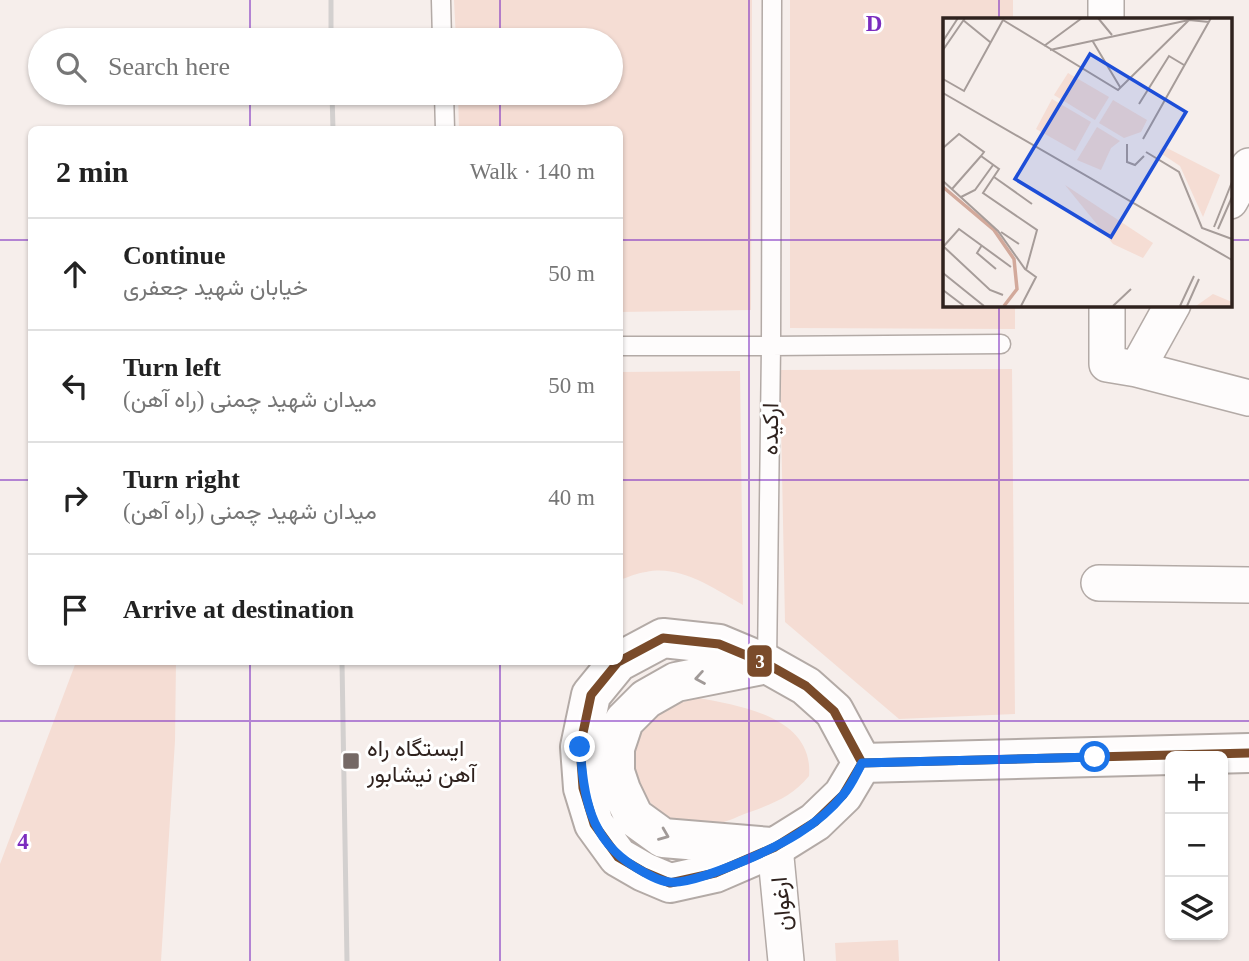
<!DOCTYPE html>
<meta charset="utf-8">
<style>
body{margin:0;font-family:"Times New Roman",Vazirmatn,serif;background:#f2f2f2;color:#222}
.controls{position:absolute;right:21px;bottom:21px;display:grid;overflow:hidden;border-radius:10px;box-shadow:0 2px 5px #0004}
.controls button{width:63px;height:63px;display:grid;place-items:center;padding:0;border:0;border-bottom:2px solid #e0e0e0;background:#fff;color:#222;font:35px sans-serif}
.stop{position:absolute;width:21px;height:21px;margin:-16px;border:5px solid #1a73e8;border-radius:50%;background:#fff}
.stop.end{background:#1a73e8;border-color:#fff;box-shadow:0 2px 7px #0008}
.list{margin:0;padding:0;list-style:none}
h2{display:flex;justify-content:space-between;align-items:center;height:91px;margin:0;padding:0 28px;font-size:30px}
h2 small{font-size:23px;font-weight:400;color:#767676}
.list li{display:grid;grid-template-columns:46px 1fr auto;gap:21px;align-items:center;box-sizing:border-box;height:112px;padding:0 28px;border-top:2px solid #e0e0e0}
.list b{display:block;font-size:26px;white-space:nowrap}
.list p{margin:0;font-size:23px;white-space:nowrap;color:#767676}
.list em{font-size:23px;font-style:normal;color:#767676}
.icon{flex:none;width:38px;height:38px;fill:none;stroke:currentColor;stroke-width:2;stroke-linecap:round;stroke-linejoin:round}
.map{position:relative;flex:none;width:1249px;height:961px;overflow:hidden}
.search{position:absolute;background:#fff;box-shadow:0 2px 5px #0004;left:28px;top:28px;width:595px;height:77px;display:flex;align-items:center;gap:18px;box-sizing:border-box;padding:0 24px;border-radius:38px;color:#767676;font-size:26px}
.panel{position:absolute;background:#fff;box-shadow:0 2px 5px #0004;left:28px;top:126px;width:595px;height:539px;border-radius:10px}
.map>svg:first-child{display:block}
.green{fill:#f5ddd4}
.lines{fill:none;stroke-linecap:round;stroke-linejoin:round}
.service-casing{stroke:#b3aaa6;stroke-width:21}
.minor-casing{stroke:#b3aaa6;stroke-width:38}
.secondary-casing{stroke:#b3aaa6;stroke-width:42}
.service{stroke:#fefcfc;stroke-width:18}
.minor{stroke:#fefcfc;stroke-width:35}
.secondary{stroke:#fefcfc;stroke-width:38}
.rail{stroke:#d3d0cf;stroke-width:5}
.bus-1-casing{stroke:#fff;stroke-width:14}
.bus-1{stroke:#7a4b2a;stroke-width:9}
.oneway{stroke:#a19a98}
.route{stroke:#1a73e8;stroke-width:9}
.grid{fill:none;stroke:#7b2cbf;stroke-width:2;stroke-opacity:0.55}
.poi-dot{fill:#756966;stroke:#fff;stroke-width:2.5}
.labels{text-anchor:middle;stroke-width:6;stroke-linejoin:round;paint-order:stroke}
.street-label{font-size:23px;fill:#2f221e;stroke:#fff}
.poi-label{font-size:23px;fill:#2f221e;stroke:#fff;text-anchor:start}
.inset-river{fill:none;stroke:#d2a99b;stroke-width:3.5}
.inset-road{fill:none;stroke:#a69c99;stroke-width:2}
.view{fill:#1d4ed8;fill-opacity:0.15;stroke:#1d4ed8;stroke-width:3.5}
.inset-edge{fill:none;stroke:#2f221e;stroke-width:3.5}
.grid-label{font-size:23px;text-anchor:middle;font-weight:bold;fill:#7b2cbf;stroke:#fff;stroke-width:6;stroke-linejoin:round;paint-order:stroke}
.line-badge{stroke:#fff;stroke-width:2.5}
.badge-label{font-size:19px;text-anchor:middle;font-weight:bold;fill:#fff}
</style>
<div class="map">
<svg width="1249" height="961" viewBox="0 0 1249 961">
<rect width="100%" height="100%" fill="#f6eeeb"/>
<path class="green" d="M 454,0 L 752,0 L 751,310 L 620,312 L 620,130 L 459,129 L 458,93 L 611,93 L 611,40 L 456,40 Z
M 790,0 L 1013,0 L 1013,19 L 944,19 L 944,304 L 1015,305 L 1015,329 L 790,328 Z
M 1012,369 L 1015,714 L 899,719 L 785,622 L 780,370 Z
M 740,371 L 743,605 C 715,589 680,564 646,572 C 637,573 628,577 620,580 L 620,372 Z
M 76,662 L 176,662 L 175,741 L 161,961 L 0,961 L 0,864 Z
M 698,698 C 743,706 814,718 809,776 C 793,796 774,803 750,812 C 740,815 730,821 720,823 C 712,825 679,822 672,819 C 632,800 620,746 654,715 C 666,705 683,702 698,698 Z
M 898,940 L 899,961 L 836,961 L 835,943 Z"/>
<g class="lines">
<g class="service-casing">
<path id="service" d="M 441,0 L 442,40
M 772,0 L 771,346 L 1001,344
M 444,93 L 445,130
M 620,346 L 771,346 L 767,664"/>
</g>
<g class="minor-casing">
<path id="minor" d="M 1106,0 L 1106,19
M 1230,201 L 1249,166
M 1107,304 L 1107,364 L 1137,369 L 1249,398
M 1137,369 L 1173,304
M 1099,583 L 1249,585
M 775,847 L 786,961"/>
</g>
<g class="secondary-casing">
<path id="secondary" d="M 620,661 L 663,638 L 719,644 L 767,664 L 806,686 L 834,711 L 862,763
M 618,662 L 591,695 L 580,747 L 583,788 L 594,824 L 618,857 L 644,872 L 670,883 L 715,873 L 775,847 L 815,822 L 843,795 L 862,763
M 767,664 L 676,682 L 646,699 L 624,721 L 615,748 L 615,772 L 621,790 L 634,817 L 663,838 L 771,847
M 862,763 L 1249,753"/>
</g>
<use href="#service" class="service"/>
<use href="#minor" class="minor"/>
<use href="#secondary" class="secondary"/>
<path class="rail" d="M 331,0 L 331,40
M 332,93 L 333,130
M 342,662 L 347,961"/>
<g class="bus-1-casing">
<path id="bus-1" d="M 620,661 L 663,638 L 719,644 L 767,664 L 806,686 L 834,711 L 862,763
M 618,662 L 591,695 L 580,747 L 583,788 L 594,824 L 618,857 L 644,872 L 670,883 L 715,873 L 775,847 L 815,822 L 843,795 L 862,763
M 862,763 L 1249,753"/>
</g>
<use href="#bus-1" class="bus-1"/>
</g>
<defs><path id="oneway-chevron" d="M-2-3.5L2.5 0L-2 3.5" fill="none" stroke-width="1.6" stroke-linecap="round" stroke-linejoin="round" transform="scale(1.75)"/></defs>
<g class="oneway">
<use href="#oneway-chevron" transform="translate(700 678) rotate(170)"/>
<use href="#oneway-chevron" transform="translate(664 835) rotate(22)"/>
</g>
<g class="lines">
<path class="route" d="M 580,747 C 584,797 589,839 635,867 C 645,873 658,881 669,882 C 687,885 729,867 746,860 C 781,845 818,826 843,795 C 851,786 856,774 862,763 L 1095,757"/>
</g>
<path class="grid" d="M 250,0 L 250,40M 500,0 L 500,40M 749,0 L 749,961M 999,0 L 999,19M 250,93 L 250,130M 500,93 L 500,130M 0,240 L 32,240M 620,240 L 944,240M 1230,240 L 1249,240M 999,304 L 999,961M 0,480 L 32,480M 620,480 L 1249,480M 250,662 L 250,961M 500,662 L 500,961M 0,721 L 1249,721"/>
<rect class="poi-dot" x="342" y="752" width="18" height="18" rx="3.5"/>
<g class="labels">
<g class="street-label">
<text transform="translate(770 429) rotate(-89)" y="8">ارکیده</text>
<text transform="translate(781 904) rotate(-95)" y="8">ارغوان</text>
</g>
<g class="poi-label">
<text x="367" y="756">ایستگاه راه‌<tspan x="367" dy="26">آهن نیشابور</tspan></text>
</g>
</g>
<g transform="translate(943 18)">
<rect width="289" height="289" fill="#f6eeeb"/>
<path d="M 125,55 L 166,79 L 152,102 L 111,77 ZM 109,81 L 148,104 L 132,133 L 93,111 ZM 170,82 L 204,102 L 198,114 L 181,120 L 156,105 ZM 154,109 L 177,123 L 168,130 L 158,152 L 134,142 ZM 220,128 L 277,157 L 260,199 L 237,148 L 216,134 ZM 122,167 L 210,225 L 200,240 L 170,226 ZM 270,276 L 289,284 L 289,288 L 253,288 Z" fill="#f5ddd4"/>
<path class="inset-river" d="M 0,169 L 51,212 L 71,241 L 74,271 L 61,288"/>
<path class="inset-road" d="M 155,0 L 169,17M 20,2 L 47,24M 60,2 L 175,72 L 246,2M 149,22 L 177,69M 0,23 L 15,0M 101,28 L 139,0M 0,32 L 22,0M 107,32 L 246,2 L 266,4M 0,61 L 21,73 L 60,2M 0,75 L 289,242M 196,86 L 226,38 L 241,47M 200,121 L 268,0M 184,126 L 184,144 L 192,147 L 201,138M 0,130 L 16,116 L 41,134 L 38,138M 203,134 L 236,154 L 259,210 L 289,221M 38,138 L 56,151 L 40,175 L 94,212 L 83,252M 51,159 L 89,186M 0,163 L 55,213 L 82,251 L 93,259 L 78,288M 9,171 L 38,138M 18,179 L 32,172 L 50,147M 271,209 L 289,164M 275,211 L 289,179M 58,214 L 76,226M 39,227 L 34,235 L 53,251M 0,228 L 47,272 L 60,277M 0,229 L 16,211 L 68,249M 0,255 L 41,288M 0,272 L 21,288M 170,288 L 188,271M 237,288 L 251,258M 244,288 L 256,261"/>
<path class="view" d="M 147,36 L 243,94 L 168,219 L 72,161 Z"/>
<rect width="289" height="289" class="inset-edge"/>
</g>
<g class="grid-label">
<text x="874" y="31">D</text>
<text x="23" y="849">4</text>
</g>
<rect class="line-badge" x="746" y="644" width="27" height="34" rx="7" fill="#7a4b2a"/>
<g class="badge-label">
<text x="760" y="668">3</text>
</g>
</svg>
<div class="controls">
<button>+</button>
<button>−</button>
<button><svg class="icon" aria-label="layers" viewBox="0 0 24 24"><path d="M12 4l9 5-9 5-9-5zM3 14l9 5 9-5"/></svg></button>
</div>
<div class="stop" style="left:1095px;top:757px"></div>
<div class="stop end" style="left:580px;top:747px"></div>
<div class="search"><svg class="icon" aria-label="search" viewBox="0 0 24 24"><circle cx="10" cy="10" r="6"/><path d="M15 15l6 6"/></svg>Search here</div>
<section class="panel">
<h2>2 min<small>Walk · 140 m</small></h2>
<ul class="list">
<li><svg class="icon" aria-label="ahead" viewBox="0 0 24 24"><path d="M12 20V5M6 11l6-6 6 6"/></svg><div><b>Continue</b><p>خیابان شهید جعفری</p></div><em>50 m</em></li>
<li><svg class="icon" aria-label="left" viewBox="0 0 24 24"><path d="M17 20v-9H6M10 6l-5 5 5 5"/></svg><div><b>Turn left</b><p>میدان شهید چمنی (راه آهن)</p></div><em>50 m</em></li>
<li><svg class="icon" aria-label="right" viewBox="0 0 24 24"><path d="M7 20v-9h11M14 6l5 5-5 5"/></svg><div><b>Turn right</b><p>میدان شهید چمنی (راه آهن)</p></div><em>40 m</em></li>
<li><svg class="icon" aria-label="arrive" viewBox="0 0 24 24"><path d="M6 21V4h12l-3 4 3 4H6"/></svg><div><b>Arrive at destination</b></div></li>
</ul>
</section>
</div>
